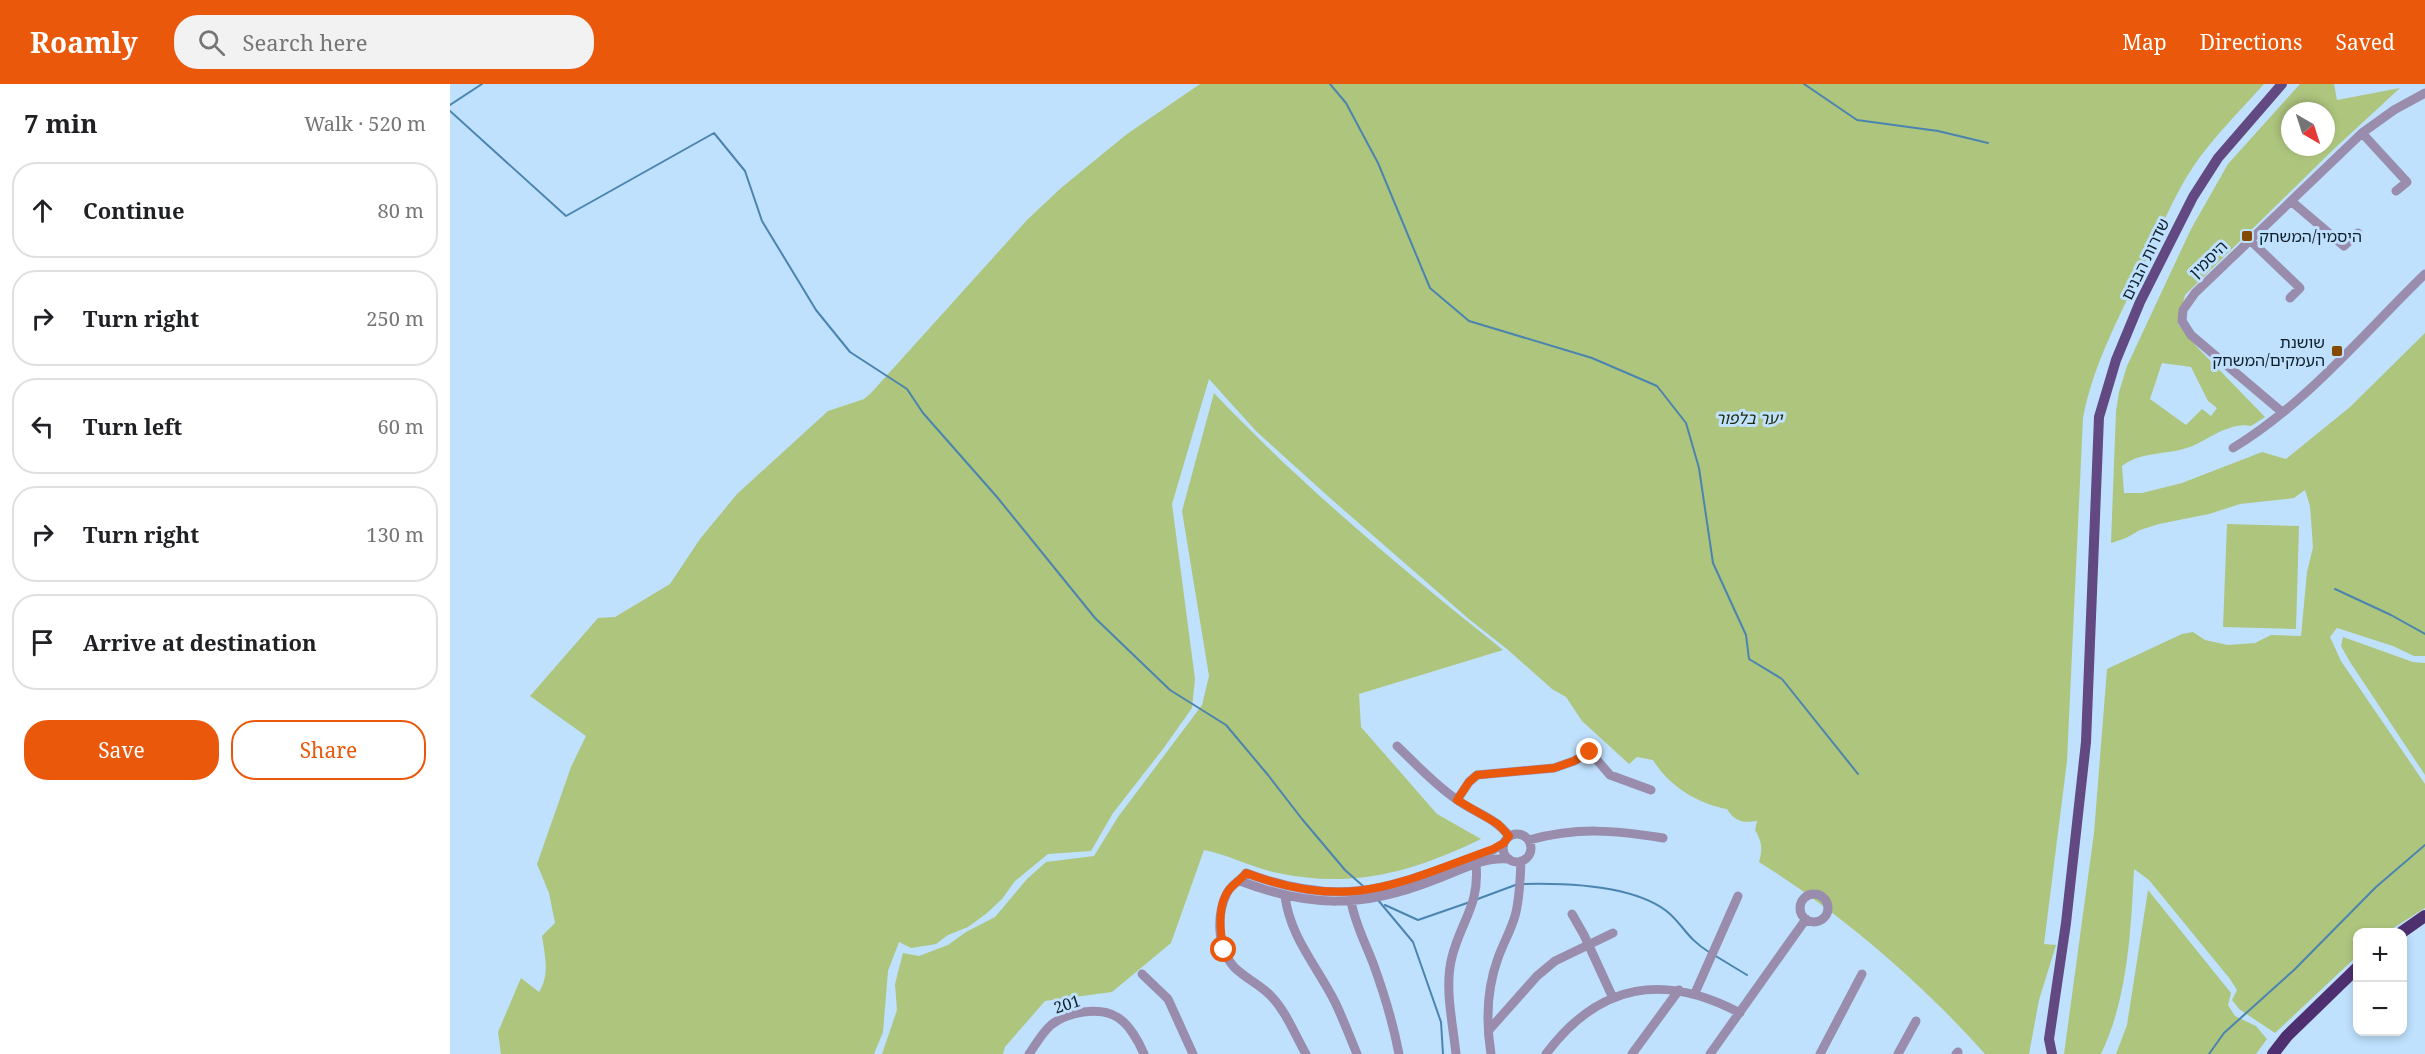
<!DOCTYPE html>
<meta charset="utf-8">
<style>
body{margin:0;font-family:"Noto Serif","Noto Sans Hebrew",serif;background:#f2f2f2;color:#202124}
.controls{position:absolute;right:18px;bottom:18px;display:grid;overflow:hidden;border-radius:12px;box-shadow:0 3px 9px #0003}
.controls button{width:54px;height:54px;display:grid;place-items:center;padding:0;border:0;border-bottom:2px solid #e0e0e0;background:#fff;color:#202124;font:30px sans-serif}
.compass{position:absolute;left:1831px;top:18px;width:54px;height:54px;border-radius:50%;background:#fff;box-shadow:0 3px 9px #0003;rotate:141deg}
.stop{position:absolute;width:18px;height:18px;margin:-14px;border:4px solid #ea580c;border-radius:50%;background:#fff}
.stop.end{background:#ea580c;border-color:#fff;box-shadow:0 2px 6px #0008}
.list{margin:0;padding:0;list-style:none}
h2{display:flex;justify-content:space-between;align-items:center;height:78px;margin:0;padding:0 24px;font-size:26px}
h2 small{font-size:20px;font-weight:400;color:#757577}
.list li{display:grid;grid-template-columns:39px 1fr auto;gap:18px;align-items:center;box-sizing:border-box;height:96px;margin:0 12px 12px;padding:0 12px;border:2px solid #e0e0e0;border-radius:24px}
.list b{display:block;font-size:22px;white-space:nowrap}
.list em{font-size:20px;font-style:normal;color:#757577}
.actions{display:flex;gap:12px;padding:18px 24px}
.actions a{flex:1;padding:14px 0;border:2px solid #ea580c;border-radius:24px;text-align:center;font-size:21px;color:#ea580c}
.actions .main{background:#ea580c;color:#fff}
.icon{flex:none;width:33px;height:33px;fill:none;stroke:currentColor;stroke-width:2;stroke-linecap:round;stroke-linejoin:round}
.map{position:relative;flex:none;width:1975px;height:970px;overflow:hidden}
header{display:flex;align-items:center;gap:36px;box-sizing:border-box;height:84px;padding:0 30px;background:#ea580c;color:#fff}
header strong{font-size:28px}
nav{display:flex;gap:33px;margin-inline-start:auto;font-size:21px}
.search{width:420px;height:54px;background:#f2f2f2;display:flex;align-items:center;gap:15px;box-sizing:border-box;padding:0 21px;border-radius:24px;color:#757577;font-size:22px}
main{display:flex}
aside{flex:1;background:#fff}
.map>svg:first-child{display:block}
.green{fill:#aec57e;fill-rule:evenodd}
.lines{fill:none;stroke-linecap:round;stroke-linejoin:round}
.stream{stroke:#4b84af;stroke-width:2}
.minor{stroke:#998cac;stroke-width:9}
.major{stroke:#624981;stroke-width:10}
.highway{stroke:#4e3071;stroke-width:12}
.route{stroke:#ea580c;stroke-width:8}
.poi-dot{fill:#834a00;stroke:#bfe1fd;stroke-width:2}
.labels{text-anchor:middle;stroke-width:6;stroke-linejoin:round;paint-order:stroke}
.poi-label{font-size:16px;fill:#0f1f2c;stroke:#bfe1fd;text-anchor:start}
.street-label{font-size:16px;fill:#0f1f2c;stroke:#bfe1fd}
.park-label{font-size:16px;font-style:italic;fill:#242e0b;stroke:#bfe1fd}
</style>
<header>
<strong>Roamly</strong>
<div class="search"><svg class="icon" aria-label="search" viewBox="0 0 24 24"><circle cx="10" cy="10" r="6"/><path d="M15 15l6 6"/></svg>Search here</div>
<nav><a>Map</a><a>Directions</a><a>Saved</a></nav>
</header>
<main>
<aside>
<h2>7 min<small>Walk · 520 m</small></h2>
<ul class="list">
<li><svg class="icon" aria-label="ahead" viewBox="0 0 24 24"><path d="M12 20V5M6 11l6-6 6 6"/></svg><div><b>Continue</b></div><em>80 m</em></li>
<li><svg class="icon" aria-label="right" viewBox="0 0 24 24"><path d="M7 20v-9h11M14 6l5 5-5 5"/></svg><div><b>Turn right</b></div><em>250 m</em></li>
<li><svg class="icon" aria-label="left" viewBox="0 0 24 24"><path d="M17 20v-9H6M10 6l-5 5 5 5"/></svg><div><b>Turn left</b></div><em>60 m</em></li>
<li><svg class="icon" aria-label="right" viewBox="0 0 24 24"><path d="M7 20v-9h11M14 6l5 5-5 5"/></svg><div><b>Turn right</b></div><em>130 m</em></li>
<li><svg class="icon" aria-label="arrive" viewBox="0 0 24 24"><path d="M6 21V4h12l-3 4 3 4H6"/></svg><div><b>Arrive at destination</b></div></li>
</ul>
<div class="actions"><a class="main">Save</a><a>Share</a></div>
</aside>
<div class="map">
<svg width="1975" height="970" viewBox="0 0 1975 970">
<rect width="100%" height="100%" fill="#bfe1fd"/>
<path class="green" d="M 750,0 L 1814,0 C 1790,27 1763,53 1743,83 C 1722,115 1708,151 1692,185 C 1669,233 1643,281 1633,334 L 1617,677 L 1594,860 L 1606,861 L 1589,916 L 1579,970 L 1535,970 C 1471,898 1390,829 1309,778 C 1313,765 1312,758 1305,746 L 1307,737 C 1293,739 1285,738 1277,725 C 1248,720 1219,702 1203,676 L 1187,673 L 1179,680 L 1132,637 L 1116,613 L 1102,605 L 1057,565 L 1020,536 L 880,414 L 806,347 L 759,295 L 722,420 L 745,595 L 742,624 L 713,665 L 663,729 L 641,767 L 598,770 L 565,797 L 552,815 L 537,829 L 518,843 L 498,851 L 486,860 L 461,864 L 449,858 L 438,887 L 433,948 L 424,970 L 51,970 L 48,948 L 71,894 L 89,908 C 100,891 95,872 92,852 L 105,839 L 99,809 L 87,780 L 121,683 L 136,652 L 80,612 L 148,534 L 165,533 L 220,500 L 250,455 L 287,410 L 378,327 L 414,315 L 421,309 L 578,135 L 611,104 L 677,50 Z
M 1850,0 L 1884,0 L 1887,16 L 1950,4 L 1885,64 L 1735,211 L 1728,240 L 1747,263 L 1815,333 L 1801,342 C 1781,337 1759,355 1740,363 C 1718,371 1691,367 1672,382 L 1674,409 L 1692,409 L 1732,399 L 1812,368 L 1836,375 L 1900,323 L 1975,249 L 1975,572 L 1964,572 L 1943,562 L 1887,544 L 1880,553 L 1891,577 L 1975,700 L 1975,824 L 1937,848 L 1908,848 L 1907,872 L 1825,949 L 1789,925 L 1782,916 L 1787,906 L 1780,895 L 1699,796 L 1684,785 C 1681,846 1678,914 1651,970 L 1614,970 L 1644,749 L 1657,585 L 1732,550 L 1743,548 L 1755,556 L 1778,561 L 1805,559 L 1821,551 L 1851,552 L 1857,488 L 1863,463 L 1860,422 L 1855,406 L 1844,414 L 1790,420 L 1759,430 L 1709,440 L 1690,446 L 1676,454 L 1661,459 L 1666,327 L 1669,308 L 1677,282 L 1741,145 L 1778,80 ZM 1840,27 L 1876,27 L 1876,63 L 1840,63 ZM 1712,279 L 1741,283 L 1758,317 L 1767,324 L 1761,332 L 1752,325 L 1736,341 L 1700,315 Z
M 764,309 C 853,403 952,485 1053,566 L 909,610 L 911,643 L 987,730 L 1031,755 C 963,788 903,805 828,789 C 803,784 779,771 754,766 L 721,859 L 662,908 L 595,917 L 555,963 L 553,970 L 432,970 L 447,926 L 445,900 L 453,869 L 469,872 L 498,861 L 516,848 L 545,833 L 577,795 L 596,778 L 644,772 L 668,733 L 752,621 L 759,592 L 732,427 Z
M 1777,440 L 1849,442 L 1846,545 L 1773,543 Z
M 1893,553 L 1963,578 L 1975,579 L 1975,691 L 1900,578 L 1891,562 Z
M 1698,806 L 1781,909 L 1778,921 L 1785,932 L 1806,942 L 1817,955 L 1806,970 L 1666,970 L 1677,941 Z"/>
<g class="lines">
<path class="stream" d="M 880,0 L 896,19 L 928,79 L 980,204 L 1019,237 L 1142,274 L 1207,302 L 1236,339 L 1249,384 L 1263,479 L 1296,551 L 1299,575 L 1332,595 L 1408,690
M 1354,0 L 1407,36 L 1488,47 L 1538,59
M 0,21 L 32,0
M 0,27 L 116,132 L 264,49 L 295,87 L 312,137 L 366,226 L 400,268 L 457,305 L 473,329 L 547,413 L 645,534 L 720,606 L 776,641 L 818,691 L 852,735 L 895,786 L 913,802
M 1885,505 L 1941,531 L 1975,550
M 1073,800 C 1115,799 1187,801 1220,830 C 1235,844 1238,855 1259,868
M 928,816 L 963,858 L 991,938 L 993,970
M 1025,816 L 1068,800
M 935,821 L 968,836 L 1020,818
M 1264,871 L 1297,891
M 1759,970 L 1774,949 L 1844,886 L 1926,803 L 1975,761"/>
<path class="minor" d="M 1912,49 L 1957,98 L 1946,107
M 1841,117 L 1894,162 L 1908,149
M 1800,156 L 1850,204 L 1840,214
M 1832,328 L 1741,251 L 1732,237 L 1733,226 L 1745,209 L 1912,49 L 1944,26 L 1975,9
M 1783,364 C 1857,319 1913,250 1975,190
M 947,662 C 966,680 984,700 1006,715 C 1024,729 1045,733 1059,752
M 1007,716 L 1019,698 L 1027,691 L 1104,684 L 1124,677 L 1140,668 L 1160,691 L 1201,706
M1053 764a14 14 0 1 1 28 0a14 14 0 1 1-28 0Z
M 1079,756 C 1127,743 1164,746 1213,754
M 790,797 C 861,824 913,824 984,796 C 1007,788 1033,772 1059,775
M1350 824a14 14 0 1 1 28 0a14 14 0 1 1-28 0Z
M 835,812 C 840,853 867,882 885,918 C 893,935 900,953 907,970
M 901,817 C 905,840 915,858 923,879 C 934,909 943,939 949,970
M 1122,830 L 1134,851 L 1163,914
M 692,890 L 718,915 L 743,970
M 1245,909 L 1288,812
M 1039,946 L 1087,892 L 1105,877 L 1163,849
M 579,970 C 586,960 592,949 601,941 C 617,928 649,922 667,933 C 679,940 689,958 694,970
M 856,970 C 845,951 836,927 820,911 C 809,900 795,894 784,883 C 767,864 766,831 777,809 C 781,801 791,796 796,789 C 900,828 946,800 1043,766 L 1054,759
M 1006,970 C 1003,940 994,903 1002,873 C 1011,837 1030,821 1026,780
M 1041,970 C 1036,939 1037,904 1048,874 C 1053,860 1061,846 1065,832 C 1070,814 1070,795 1071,777
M 1096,970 C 1149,899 1213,888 1290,929
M 1182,970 L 1229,906
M 1260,970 L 1356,835
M 1370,970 L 1412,890
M 1448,970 L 1466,937
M 1506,970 L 1508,968"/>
<path class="major" d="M 1602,970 L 1599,955 L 1616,839 L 1636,658 L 1649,333 L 1666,276 L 1690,218 L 1743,113 L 1768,74 L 1832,0"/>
<path class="highway" d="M 1952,848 L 1975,832
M 1823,970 L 1837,952 L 1908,883"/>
</g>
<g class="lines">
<path class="route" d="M 774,866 C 770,849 767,820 779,806 C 784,799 791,796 796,789 C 900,828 946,800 1043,765 L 1054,759 L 1059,752 L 1048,740 L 1007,716 L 1019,698 L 1027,691 L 1104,684 L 1124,677 L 1140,668"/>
</g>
<g class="poi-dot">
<rect x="1791" y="146" width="12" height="12" rx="3"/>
<rect x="1881" y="261" width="12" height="12" rx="3"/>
</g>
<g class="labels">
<g class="poi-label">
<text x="1809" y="158">היסמין/המשחק</text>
<text x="1875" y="264" text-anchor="end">שושנת<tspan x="1875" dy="18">העמקים/המשחק</tspan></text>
</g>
<g class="street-label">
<text transform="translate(1695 175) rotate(-64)" y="6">שדרות הבנים</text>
<text transform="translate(1758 175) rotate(-44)" y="6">היסמין</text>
<text transform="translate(617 920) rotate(-18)" y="6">201</text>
</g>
<g class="park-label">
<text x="1299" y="340">יער בלפור</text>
</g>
</g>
</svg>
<div class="controls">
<button>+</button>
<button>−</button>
</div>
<svg class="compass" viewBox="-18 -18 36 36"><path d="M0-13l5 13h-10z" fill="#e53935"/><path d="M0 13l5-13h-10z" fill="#757577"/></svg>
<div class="stop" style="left:774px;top:866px"></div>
<div class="stop end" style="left:1140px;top:668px"></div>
</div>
</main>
